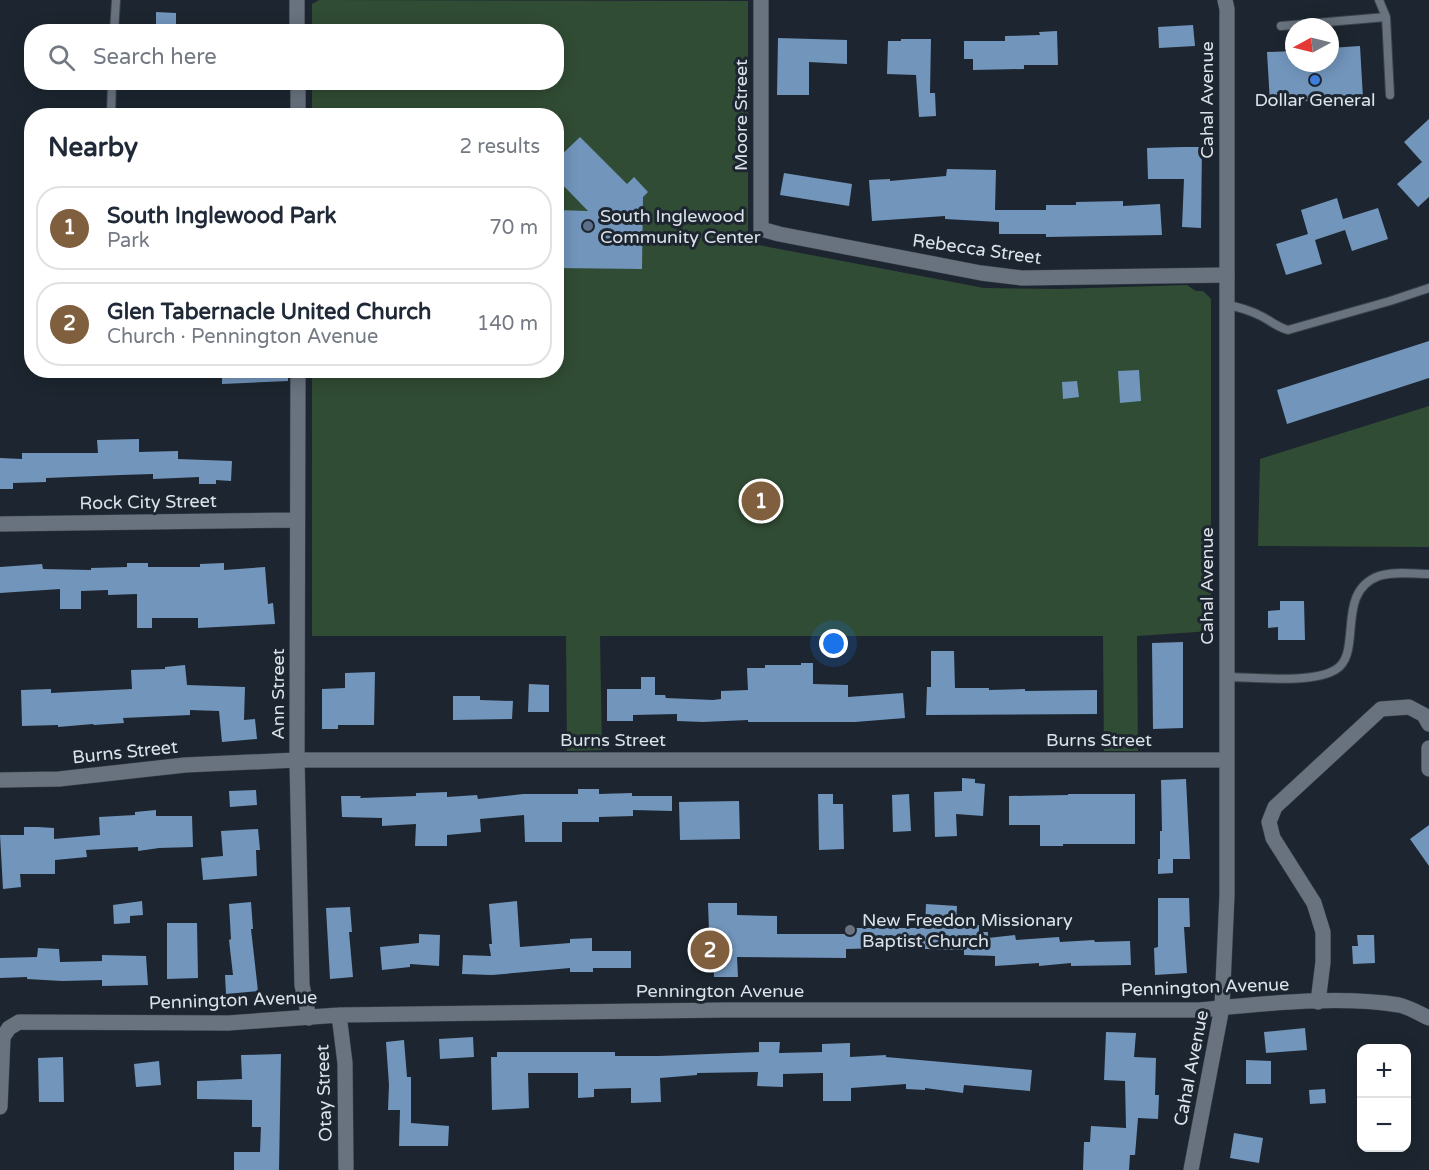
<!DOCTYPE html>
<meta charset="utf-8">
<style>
body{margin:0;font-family:"Varela Round",sans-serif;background:#f2f2f3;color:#1f2937}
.controls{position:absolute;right:18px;bottom:18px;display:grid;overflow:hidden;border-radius:12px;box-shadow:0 3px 15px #0003}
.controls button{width:54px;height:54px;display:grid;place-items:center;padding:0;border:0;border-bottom:2px solid #e0e1e3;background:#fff;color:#1f2937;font:30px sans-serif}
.compass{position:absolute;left:1285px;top:18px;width:54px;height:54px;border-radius:50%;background:#fff;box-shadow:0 3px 15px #0003;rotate:263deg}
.you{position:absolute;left:834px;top:644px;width:21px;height:21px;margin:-15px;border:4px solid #fff;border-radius:50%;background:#1a73e8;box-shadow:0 0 0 9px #1a73e833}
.badge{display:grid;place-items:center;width:39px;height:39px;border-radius:50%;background:#805f3f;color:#fff;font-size:20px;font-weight:700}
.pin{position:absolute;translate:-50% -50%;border:3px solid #fff;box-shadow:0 2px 6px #0006}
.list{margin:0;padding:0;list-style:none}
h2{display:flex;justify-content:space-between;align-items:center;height:78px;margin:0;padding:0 24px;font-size:26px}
h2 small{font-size:20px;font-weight:400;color:#747a83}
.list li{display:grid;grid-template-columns:39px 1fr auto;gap:18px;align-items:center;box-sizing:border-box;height:84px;margin:0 12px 12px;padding:0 12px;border:2px solid #e0e1e3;border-radius:24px}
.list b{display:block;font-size:22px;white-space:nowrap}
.list p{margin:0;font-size:20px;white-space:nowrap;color:#747a83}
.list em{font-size:20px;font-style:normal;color:#747a83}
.icon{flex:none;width:33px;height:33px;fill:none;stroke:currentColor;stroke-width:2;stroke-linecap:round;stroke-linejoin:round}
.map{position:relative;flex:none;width:1429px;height:1170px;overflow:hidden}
.search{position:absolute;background:#fff;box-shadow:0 3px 15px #0003;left:24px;top:24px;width:540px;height:66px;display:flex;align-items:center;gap:15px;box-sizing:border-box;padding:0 21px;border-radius:24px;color:#747a83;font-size:22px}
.panel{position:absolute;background:#fff;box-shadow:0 3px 15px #0003;left:24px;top:108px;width:540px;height:270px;border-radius:24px}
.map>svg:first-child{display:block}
.green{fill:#314c34}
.building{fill:#7295bc}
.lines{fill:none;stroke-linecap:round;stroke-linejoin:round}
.service-casing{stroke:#3a424a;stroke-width:10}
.minor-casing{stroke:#3a424a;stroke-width:16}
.tertiary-casing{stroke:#3a424a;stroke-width:16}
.service{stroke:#68737f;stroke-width:8}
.minor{stroke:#68737f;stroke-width:15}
.tertiary{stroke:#68737f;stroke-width:15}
.shop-dot{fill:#3f7fe0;stroke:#1d2630;stroke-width:2}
.service-dot{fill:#5c6f8a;stroke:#1d2630;stroke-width:2}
.worship-dot{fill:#6b7280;stroke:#1d2630;stroke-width:2}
.labels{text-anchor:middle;stroke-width:6;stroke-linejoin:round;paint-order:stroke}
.street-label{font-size:18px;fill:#dce2e9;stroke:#1d2630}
.poi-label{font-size:18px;fill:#dce2e9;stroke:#1d2630;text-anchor:start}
</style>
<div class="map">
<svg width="1429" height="1170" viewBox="0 0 1429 1170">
<rect width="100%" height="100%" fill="#1d2630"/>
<path class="green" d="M 319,0 L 748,1 L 748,243 L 984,288 L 1060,289 L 1187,285 L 1196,291 L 1203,291 L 1211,299 L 1211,631 L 1137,636 L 1138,751 L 1104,751 L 1103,636 L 600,636 L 602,750 L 567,751 L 566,636 L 312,636 L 312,371 L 556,370 L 556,116 L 312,115 L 312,83 L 556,82 L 556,32 L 312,31 L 312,4 Z
M 1429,406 L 1429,547 L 1258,546 L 1260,459 Z"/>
<path class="building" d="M 156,12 L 176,13 L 176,32 L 156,31 Z
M 1193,25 L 1195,46 L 1159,48 L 1158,27 Z
M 1057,31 L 1058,65 L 1024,65 L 1024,69 L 973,70 L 973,59 L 964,59 L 964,41 L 1005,41 L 1005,36 L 1040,35 L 1039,32 Z
M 778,38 L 847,40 L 847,64 L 809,62 L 809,95 L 777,95 Z
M 901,39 L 931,39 L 930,93 L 935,93 L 936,116 L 919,117 L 916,75 L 887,74 L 888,41 L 901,41 Z
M 1360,46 L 1363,98 L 1270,103 L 1267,52 L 1294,51 L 1294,63 L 1330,63 L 1330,48 Z
M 1429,119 L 1429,197 L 1418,207 L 1397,184 L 1422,162 L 1404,142 Z
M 580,137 L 627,184 L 634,177 L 648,192 L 643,197 L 642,269 L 556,268 L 556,210 L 588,211 L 556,178 L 556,160 Z
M 1183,147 L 1202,147 L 1201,228 L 1182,227 L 1184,179 L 1148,179 L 1147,148 Z
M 947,169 L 996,170 L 995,210 L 1046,210 L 1046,205 L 1076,205 L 1076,202 L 1123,201 L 1123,206 L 1160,204 L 1162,235 L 1046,237 L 1046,234 L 999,234 L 999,222 L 945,219 L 945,216 L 872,221 L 869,180 L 890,179 L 890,181 L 946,176 Z
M 784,173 L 852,184 L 849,206 L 780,195 Z
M 1337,198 L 1343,219 L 1378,208 L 1388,239 L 1352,251 L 1345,230 L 1315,240 L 1322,264 L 1286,275 L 1276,244 L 1308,234 L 1301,210 Z
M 1429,341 L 1429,378 L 1287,424 L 1277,390 Z
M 222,370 L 288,370 L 288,381 L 222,384 Z
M 1139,370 L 1141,401 L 1120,403 L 1118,371 Z
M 1077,381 L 1079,397 L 1063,399 L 1062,382 Z
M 139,439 L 139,452 L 178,451 L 178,459 L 232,461 L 231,481 L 216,480 L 216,484 L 199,484 L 199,477 L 153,479 L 153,474 L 121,475 L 46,478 L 46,482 L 13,483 L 13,489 L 0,489 L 0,458 L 22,459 L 22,453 L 98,453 L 97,440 Z
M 127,563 L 148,563 L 148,567 L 200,567 L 200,564 L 224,563 L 224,570 L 265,567 L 268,604 L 273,603 L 275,624 L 198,628 L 198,618 L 152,618 L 152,628 L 137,628 L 137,594 L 108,595 L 108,590 L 81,591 L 81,609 L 60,609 L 60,589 L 0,593 L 0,567 L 42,564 L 43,569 L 91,570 L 91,568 L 127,567 Z
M 1280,601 L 1304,601 L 1305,640 L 1278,640 L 1278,627 L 1268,628 L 1268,611 L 1280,610 Z
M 1183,642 L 1183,728 L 1153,729 L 1152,643 Z
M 931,651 L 954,651 L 955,688 L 989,688 L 989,690 L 1025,689 L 1025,691 L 1097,690 L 1097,714 L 926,715 L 927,687 L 931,687 Z
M 801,663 L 813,663 L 813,684 L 848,685 L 848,697 L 903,693 L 905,718 L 855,722 L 748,722 L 748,720 L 703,722 L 677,721 L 677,714 L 633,715 L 633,721 L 607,721 L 607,689 L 641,689 L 641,677 L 655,677 L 655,695 L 665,695 L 666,698 L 713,700 L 721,699 L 721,691 L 748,690 L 747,668 L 765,668 L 765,665 L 801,665 Z
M 185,665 L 187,685 L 245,687 L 244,720 L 255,719 L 257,739 L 222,742 L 219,711 L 190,710 L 190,715 L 123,718 L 124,723 L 94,725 L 93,724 L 58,727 L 58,725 L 22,726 L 21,690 L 51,689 L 51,693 L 132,689 L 131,670 L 165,669 L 165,667 Z
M 375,672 L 374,725 L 338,725 L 338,729 L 322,729 L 322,689 L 345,688 L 345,673 Z
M 529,684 L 549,685 L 549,712 L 528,712 Z
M 453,696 L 480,696 L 480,700 L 513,701 L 512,719 L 453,720 Z
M 962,778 L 975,779 L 975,783 L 985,784 L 983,816 L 956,814 L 957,836 L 935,837 L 934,792 L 962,791 Z
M 1186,779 L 1190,859 L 1173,859 L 1173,873 L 1158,874 L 1158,859 L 1160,859 L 1160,831 L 1162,831 L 1161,780 Z
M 578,789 L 599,789 L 599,794 L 632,793 L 632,796 L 672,796 L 672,811 L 633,810 L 633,816 L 599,817 L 599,822 L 562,822 L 562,842 L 525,842 L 524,815 L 480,819 L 481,832 L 447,835 L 447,846 L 415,846 L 416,824 L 382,826 L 382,818 L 342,817 L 341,796 L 361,796 L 360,798 L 416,796 L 416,793 L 447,792 L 447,797 L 477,795 L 478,799 L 523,794 L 578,794 Z
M 256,790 L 257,805 L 230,807 L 229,791 Z
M 818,794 L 833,794 L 833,804 L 843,804 L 844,849 L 819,850 Z
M 909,794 L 911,831 L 893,832 L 892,795 Z
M 1068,794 L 1135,794 L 1135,844 L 1063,844 L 1063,846 L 1040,846 L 1040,825 L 1009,825 L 1009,796 L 1068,795 Z
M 739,801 L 740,839 L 680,840 L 679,802 Z
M 156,810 L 156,816 L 192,816 L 193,847 L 159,848 L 138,851 L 138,847 L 86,850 L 87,857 L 55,860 L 55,874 L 20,874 L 21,887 L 3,889 L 0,835 L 24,835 L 24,827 L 38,827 L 54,828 L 54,839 L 100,835 L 99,817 L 135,815 L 135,812 Z
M 1429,825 L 1429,866 L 1410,839 Z
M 258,829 L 260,850 L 256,850 L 257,876 L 203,880 L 201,858 L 223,856 L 221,831 Z
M 1158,898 L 1189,898 L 1190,927 L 1184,927 L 1187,973 L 1155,975 L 1154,948 L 1158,947 Z
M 142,901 L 143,915 L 130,916 L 130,923 L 114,924 L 113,905 Z
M 517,901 L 520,947 L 570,943 L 570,939 L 592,938 L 592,951 L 631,951 L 631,968 L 593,968 L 593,972 L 570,972 L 570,968 L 492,975 L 462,974 L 463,955 L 491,956 L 489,944 L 492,944 L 489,904 Z
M 251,902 L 253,929 L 251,929 L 258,991 L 226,994 L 225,975 L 233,975 L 229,940 L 231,939 L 229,904 Z
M 708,903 L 737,903 L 737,915 L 777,916 L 777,934 L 851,934 L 851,928 L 925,928 L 926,904 L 957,906 L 956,925 L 979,925 L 979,932 L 988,932 L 988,938 L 1015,935 L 1016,940 L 1059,937 L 1060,942 L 1094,940 L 1095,942 L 1130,941 L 1131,965 L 1071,966 L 1071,963 L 1039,966 L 1039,963 L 995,966 L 995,956 L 964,955 L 964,950 L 925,949 L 925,947 L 884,948 L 846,949 L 846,958 L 737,957 L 738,977 L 714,977 L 713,930 L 709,930 Z
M 350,907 L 352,932 L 349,932 L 353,977 L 330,979 L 326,908 Z
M 167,923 L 197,923 L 198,978 L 167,979 Z
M 419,934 L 440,935 L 439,966 L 410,964 L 410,967 L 382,970 L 380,947 L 419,943 Z
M 1357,935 L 1374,935 L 1375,963 L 1353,964 L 1352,946 L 1358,946 Z
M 38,948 L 59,949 L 60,962 L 102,961 L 102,955 L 146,956 L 148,985 L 102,986 L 102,980 L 62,981 L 27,979 L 27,977 L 0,978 L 0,958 L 37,957 Z
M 1305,1028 L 1307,1050 L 1266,1053 L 1264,1032 Z
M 1106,1032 L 1136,1033 L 1134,1057 L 1156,1058 L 1155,1095 L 1159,1095 L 1158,1119 L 1138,1118 L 1135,1155 L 1130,1155 L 1129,1170 L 1083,1170 L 1084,1142 L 1090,1142 L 1091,1126 L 1126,1128 L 1125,1081 L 1104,1080 Z
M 473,1037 L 474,1057 L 440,1059 L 439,1039 Z
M 404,1040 L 407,1077 L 411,1077 L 411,1123 L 449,1126 L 448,1146 L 399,1146 L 400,1110 L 388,1110 L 389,1085 L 386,1042 Z
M 759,1042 L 780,1042 L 779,1053 L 822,1052 L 822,1044 L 850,1043 L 850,1057 L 886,1055 L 886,1057 L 1032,1070 L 1030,1091 L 964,1085 L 963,1093 L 925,1088 L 925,1090 L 906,1089 L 906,1084 L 851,1088 L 851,1101 L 823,1101 L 823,1073 L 783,1074 L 783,1087 L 757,1086 L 758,1072 L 697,1073 L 697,1075 L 660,1078 L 661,1102 L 631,1103 L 631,1088 L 594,1089 L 594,1097 L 578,1098 L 578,1073 L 528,1073 L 529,1108 L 492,1110 L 491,1057 L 497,1057 L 497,1052 L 615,1052 L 615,1056 L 659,1056 L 759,1052 Z
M 281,1054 L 279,1170 L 234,1170 L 234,1152 L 260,1152 L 261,1127 L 252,1127 L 252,1100 L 197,1099 L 197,1081 L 242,1079 L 241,1055 Z
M 63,1057 L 64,1102 L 39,1102 L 38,1058 Z
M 1246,1060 L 1271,1061 L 1271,1084 L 1246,1084 Z
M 159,1061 L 161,1085 L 136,1087 L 134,1064 Z
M 1325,1089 L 1326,1103 L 1310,1104 L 1309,1090 Z
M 1234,1133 L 1263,1138 L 1259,1163 L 1230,1158 Z"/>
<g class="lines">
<g class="service-casing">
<path id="service" d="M 1379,0 L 1386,17 L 1390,95
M 1281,26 L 1386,17
M 114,32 L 116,0
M 111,116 L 112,82
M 1227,305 C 1239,307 1251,311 1261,316 C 1271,321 1277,327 1288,330 L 1390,301 L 1429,288
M 198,370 L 199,373
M 1226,677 C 1255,677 1311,684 1335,670 C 1364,654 1334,592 1379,576 C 1394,571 1413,574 1429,574"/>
</g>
<g class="minor-casing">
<path id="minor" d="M 297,0 L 297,32
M 761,0 L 761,229 L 779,234 L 981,273 L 1022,278 L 1227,275
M 298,82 L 298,116
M 298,370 L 297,760 L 302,985 L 309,1018
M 0,524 L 297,520
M 1429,748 L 1429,769
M 0,780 L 59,779 L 185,765 L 297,760 L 1226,760
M 1318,1002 L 1323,962 L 1323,932 L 1314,903 L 1273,838 L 1269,822 L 1275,807 L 1381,709 L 1409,707 L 1424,715 L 1429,724
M 339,1015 L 345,1063 L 346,1170
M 0,1107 L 3,1037 L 9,1028 L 19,1022 L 228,1023 L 339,1015 L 725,1010 L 1199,1010 C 1261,1004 1337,995 1399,1005 C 1409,1007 1420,1014 1429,1018"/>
</g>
<g class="tertiary-casing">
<path id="tertiary" d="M 1191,1170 L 1222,1007 L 1227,895 L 1227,9 L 1225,0"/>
</g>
<use href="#service" class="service"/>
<use href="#minor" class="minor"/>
<use href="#tertiary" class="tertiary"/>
</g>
<circle class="shop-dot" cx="1315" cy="80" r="6"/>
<circle class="service-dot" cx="588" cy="226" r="6"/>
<circle class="worship-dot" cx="850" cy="930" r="6"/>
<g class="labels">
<g class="street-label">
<text transform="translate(1207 100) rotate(-90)" y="6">Cahal Avenue</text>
<text transform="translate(741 115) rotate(-90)" y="6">Moore Street</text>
<text transform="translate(977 249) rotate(8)" y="6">Rebecca Street</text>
<text transform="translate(148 502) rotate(-1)" y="6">Rock City Street</text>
<text transform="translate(1207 586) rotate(-90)" y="6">Cahal Avenue</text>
<text transform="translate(278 694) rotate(-90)" y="6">Ann Street</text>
<text x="613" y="746">Burns Street</text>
<text x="1099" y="746">Burns Street</text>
<text transform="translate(125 752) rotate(-6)" y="6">Burns Street</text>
<text transform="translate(1205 987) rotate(-2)" y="6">Pennington Avenue</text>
<text x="720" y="997">Pennington Avenue</text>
<text transform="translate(233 1000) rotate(-2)" y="6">Pennington Avenue</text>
<text transform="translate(1191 1068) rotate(-79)" y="6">Cahal Avenue</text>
<text transform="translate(324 1093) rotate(-92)" y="6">Otay Street</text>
</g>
<g class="poi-label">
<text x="1315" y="106" text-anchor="middle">Dollar General</text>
<text x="600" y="222">South Inglewood<tspan x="600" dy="21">Community Center</tspan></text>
<text x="862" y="926">New Freedon Missionary<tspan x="862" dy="21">Baptist Church</tspan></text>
</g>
</g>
</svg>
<div class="controls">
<button>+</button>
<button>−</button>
</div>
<svg class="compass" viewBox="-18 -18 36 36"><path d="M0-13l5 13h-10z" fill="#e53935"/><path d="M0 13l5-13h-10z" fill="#747a83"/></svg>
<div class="you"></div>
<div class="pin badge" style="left:761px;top:501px">1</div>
<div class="pin badge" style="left:710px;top:950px">2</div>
<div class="search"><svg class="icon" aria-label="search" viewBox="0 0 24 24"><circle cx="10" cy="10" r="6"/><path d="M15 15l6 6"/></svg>Search here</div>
<section class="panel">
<h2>Nearby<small>2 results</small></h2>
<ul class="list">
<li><span class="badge">1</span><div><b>South Inglewood Park</b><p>Park</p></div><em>70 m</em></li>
<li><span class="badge">2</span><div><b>Glen Tabernacle United Church</b><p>Church · Pennington Avenue</p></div><em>140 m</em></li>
</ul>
</section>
</div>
